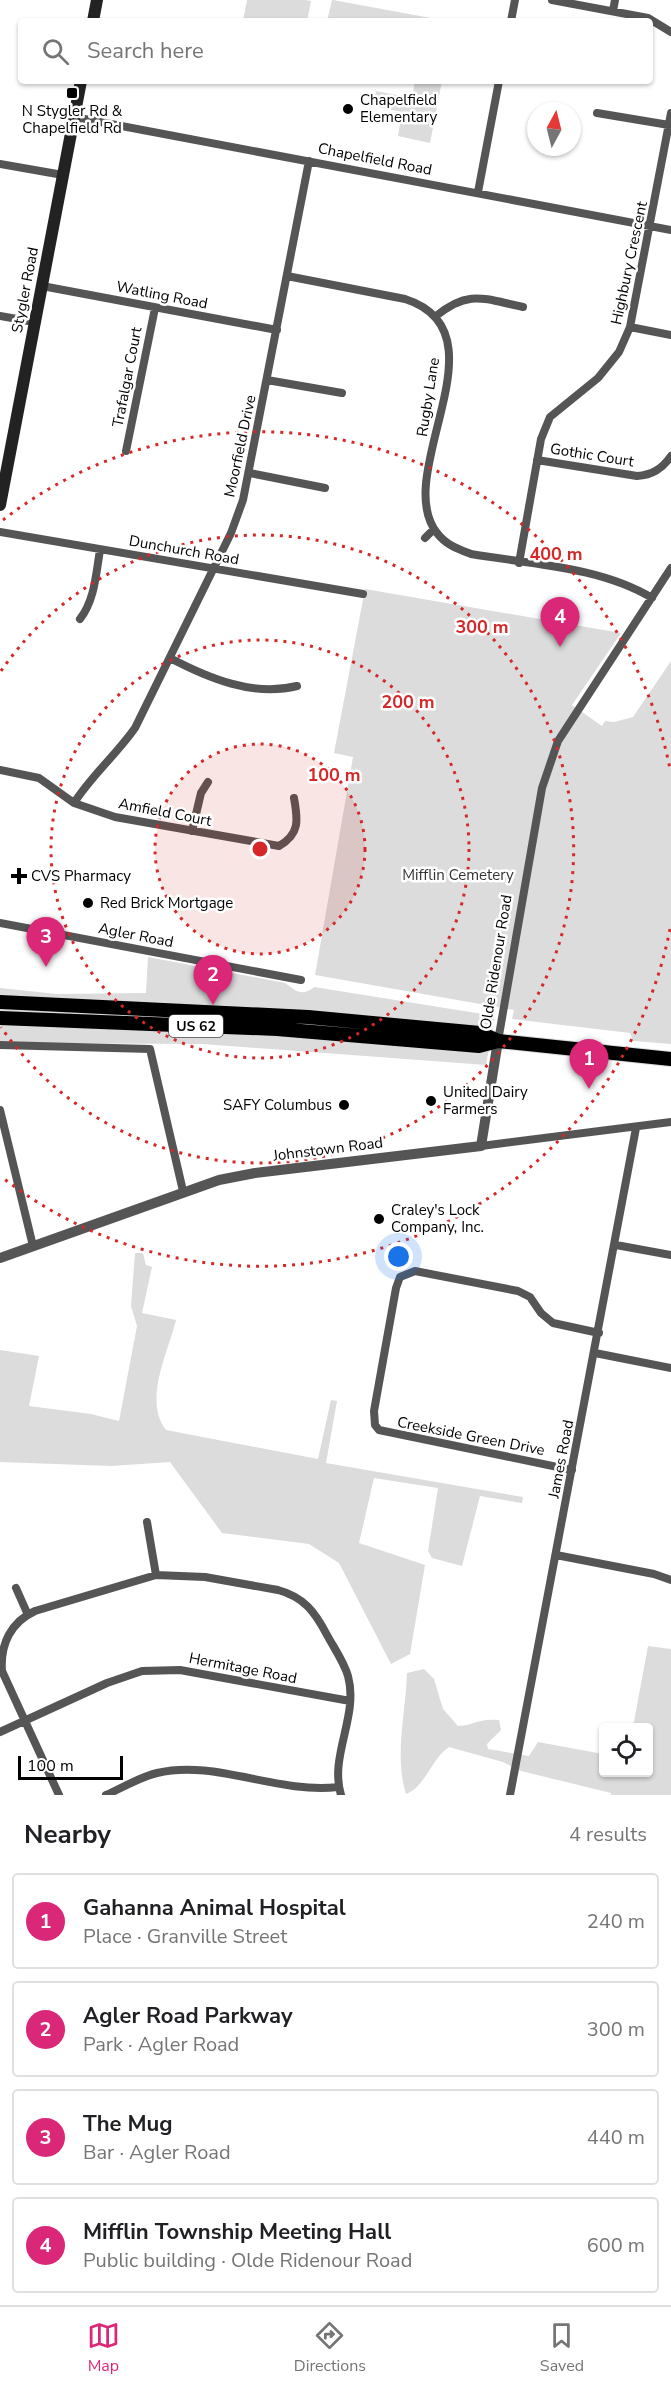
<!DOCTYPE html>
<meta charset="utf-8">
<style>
body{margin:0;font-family:"Nunito Sans",sans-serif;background:#f6f6f6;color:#202124}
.controls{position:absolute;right:18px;bottom:18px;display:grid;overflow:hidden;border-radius:6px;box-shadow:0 2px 4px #0004}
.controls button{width:54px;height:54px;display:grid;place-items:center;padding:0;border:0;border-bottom:2px solid #e0e0e0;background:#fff;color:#202124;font:30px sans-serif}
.compass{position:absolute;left:527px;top:102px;width:54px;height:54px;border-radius:50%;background:#fff;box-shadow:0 2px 4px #0004;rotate:7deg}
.scale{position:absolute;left:18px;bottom:15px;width:105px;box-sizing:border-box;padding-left:6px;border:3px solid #000;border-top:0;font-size:16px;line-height:21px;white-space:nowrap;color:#000;-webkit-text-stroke:4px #fff;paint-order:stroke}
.you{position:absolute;left:399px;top:1257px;width:21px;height:21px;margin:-15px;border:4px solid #fff;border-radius:50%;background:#1a73e8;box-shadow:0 0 0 9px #1a73e833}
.badge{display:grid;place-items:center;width:39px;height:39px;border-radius:50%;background:#db2777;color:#fff;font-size:20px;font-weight:700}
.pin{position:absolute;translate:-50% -50px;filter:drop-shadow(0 2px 3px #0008)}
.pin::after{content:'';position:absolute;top:32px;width:21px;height:18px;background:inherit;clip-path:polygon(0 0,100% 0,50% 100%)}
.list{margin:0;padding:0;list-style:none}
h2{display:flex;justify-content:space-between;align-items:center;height:78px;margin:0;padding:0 24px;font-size:26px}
h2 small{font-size:20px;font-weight:400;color:#757577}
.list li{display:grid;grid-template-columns:39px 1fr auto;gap:18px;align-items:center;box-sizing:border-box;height:96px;margin:0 12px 12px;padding:0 12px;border:2px solid #e0e0e0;border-radius:6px}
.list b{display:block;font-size:22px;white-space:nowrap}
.list p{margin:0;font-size:20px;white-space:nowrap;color:#757577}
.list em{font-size:20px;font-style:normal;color:#757577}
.icon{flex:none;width:33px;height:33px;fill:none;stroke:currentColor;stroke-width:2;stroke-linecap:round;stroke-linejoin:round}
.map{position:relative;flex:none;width:671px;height:1795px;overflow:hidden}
.search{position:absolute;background:#fff;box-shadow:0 2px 4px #0004;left:18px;right:18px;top:18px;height:66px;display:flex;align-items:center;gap:15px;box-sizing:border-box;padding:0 21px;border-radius:6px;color:#757577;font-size:22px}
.sheet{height:510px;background:#fff}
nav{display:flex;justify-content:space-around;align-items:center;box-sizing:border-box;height:84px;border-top:2px solid #e0e0e0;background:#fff;font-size:16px;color:#757577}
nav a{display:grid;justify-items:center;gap:3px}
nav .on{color:#db2777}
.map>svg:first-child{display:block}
.green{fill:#dcdcdc}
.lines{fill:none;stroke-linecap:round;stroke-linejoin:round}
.trunk-casing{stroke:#dbdbdb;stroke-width:16}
.minor{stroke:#555;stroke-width:8}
.tertiary{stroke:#555;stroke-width:10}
.secondary{stroke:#222;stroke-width:12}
.trunk{stroke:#000;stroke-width:14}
.ring{fill:none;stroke:#d62828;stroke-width:3;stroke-dasharray:3 6}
.poi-dot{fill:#000;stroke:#fff;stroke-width:2}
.labels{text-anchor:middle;stroke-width:5;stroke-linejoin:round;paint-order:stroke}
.shield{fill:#fff;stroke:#4c4c4c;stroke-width:1.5}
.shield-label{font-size:14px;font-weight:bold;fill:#000}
.poi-label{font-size:15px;fill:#000;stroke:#fff;text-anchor:start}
.street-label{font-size:15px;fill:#000;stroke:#fff}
.park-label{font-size:15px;fill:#333;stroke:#fff}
.centre{fill:#d62828;stroke:#fff;stroke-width:3}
.ring-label{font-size:18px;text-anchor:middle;font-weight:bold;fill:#d62828;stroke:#fff;stroke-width:5;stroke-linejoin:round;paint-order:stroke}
</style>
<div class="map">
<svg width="671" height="1795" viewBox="0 0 671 1795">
<rect width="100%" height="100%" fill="#fff"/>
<path class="green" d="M 247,0 L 305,0 L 311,1 L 307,21 L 243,21 Z
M 332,0 L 333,0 L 447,21 L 327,21 Z
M 415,81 L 442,81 L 430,143 L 398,136 L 402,112 L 373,106 L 376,91 L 412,98 Z
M 365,589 L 621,633 L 572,705 L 602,726 L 605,721 L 614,722 L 633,717 L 671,661 L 671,1044 L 633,1041 L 630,1033 L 512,1019 L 514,1010 L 315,975 L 353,757 L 334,753 Z
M 148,957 L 285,983 C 296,991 302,997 314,987 L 495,1016 L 486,1065 L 202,1044 L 0,1043 L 0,988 L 57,994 L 146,993 Z
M 135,1253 L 143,1253 L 146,1265 L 152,1267 L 142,1313 L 176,1320 C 168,1353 143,1400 166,1430 L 318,1459 L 331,1400 L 337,1401 L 326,1463 L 523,1497 L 522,1503 L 480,1496 L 462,1566 L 432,1558 L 428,1551 L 438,1488 L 374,1478 L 359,1543 L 425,1565 L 410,1654 L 391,1664 L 339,1563 L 309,1544 L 222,1533 L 170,1462 L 111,1466 L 0,1462 L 0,1350 L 39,1356 L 29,1406 L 91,1414 L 119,1421 L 137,1326 L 131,1306 Z
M 648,1646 L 671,1649 L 671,1795 L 611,1795 L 611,1793 L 521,1771 L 503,1762 L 449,1747 C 431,1759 426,1786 406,1794 C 394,1756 406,1711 407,1673 L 424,1669 L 434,1679 L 443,1709 L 458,1726 C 475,1725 479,1718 499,1720 L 501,1730 L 487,1744 L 488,1749 L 529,1756 L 538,1742 L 603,1754 L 604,1772 L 648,1772 L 648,1728 L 633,1727 Z"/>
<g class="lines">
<g class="trunk-casing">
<path id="trunk" d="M 0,1002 L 308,1017 L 480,1033 L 498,1041 L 671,1059
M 0,1018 L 277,1029 L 479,1046 L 498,1041"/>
</g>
<path class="minor" d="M 552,0 L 648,18 L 671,32
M 613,11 L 615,0
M 511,21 L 515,0
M 597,113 L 669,125
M 74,117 L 671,230
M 0,164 L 63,175
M 478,192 L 499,81
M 287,276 L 405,299 C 509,332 390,474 437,533 C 446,545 458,549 471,554 C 530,564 601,567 652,598
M 42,286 L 277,330
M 0,316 L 34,322
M 436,316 C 469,289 484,299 523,307
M 630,327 L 671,335
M 267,380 L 342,393
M 126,451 L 155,308
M 537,460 L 637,476 C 652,475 662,469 671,456
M 250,473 L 325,488
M 0,532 L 363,594
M 425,538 L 434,529
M 519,563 L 541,439 L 550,417 L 598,378 L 619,352 L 630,327 L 671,113
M 80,619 C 95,600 96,573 100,550
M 170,658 C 208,678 253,697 297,686
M 0,770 L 39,778 L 74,803 L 115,817 L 279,846 C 300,834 298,820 294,798
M 74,803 C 92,775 116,755 135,728 L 231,533 L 243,500 L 309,161
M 192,831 L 201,793 L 208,782
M 0,923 L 301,980
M 498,1041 L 542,788 L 558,741 L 671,568
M 0,1045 L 150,1049 L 183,1191
M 0,1110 L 33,1246
M 481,1146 L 671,1122
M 616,1245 L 671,1255
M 595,1353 L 671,1368
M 572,1470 L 379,1430 L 375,1425 L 374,1411 L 396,1288 L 400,1277 L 415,1271 L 518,1291 L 530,1297 L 541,1313 L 553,1323 L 599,1333
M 147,1522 L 156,1575
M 556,1555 L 654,1574 L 671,1580
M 16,1588 L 28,1615
M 0,1732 L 107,1683 L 142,1671 L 180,1670 L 350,1701
M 59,1795 L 2,1671 C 0,1644 11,1622 35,1611 L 156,1575 L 205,1577 L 278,1590 C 304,1597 315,1612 327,1635 C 334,1648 344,1662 348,1676 C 359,1716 329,1756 341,1795
M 106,1795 C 122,1788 140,1777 157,1773 C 215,1759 276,1794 338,1787
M 510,1795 L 636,1128"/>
<path class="tertiary" d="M 0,1258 L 219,1180 L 255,1173 L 481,1146 L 498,1041"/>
<path class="secondary" d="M 93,21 L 97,0
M 0,505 L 81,81"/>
<use href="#trunk" class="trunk"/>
</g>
<circle cx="260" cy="849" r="105" fill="#d62828" fill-opacity=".12"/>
<g class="ring">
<circle cx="260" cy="849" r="105"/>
<circle cx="260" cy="849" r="209"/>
<path d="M1 671A314 314 0 1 1 1 1027"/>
<path d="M670 929A418 418 0 0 1 3 1178M3 520A418 418 0 0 1 670 769"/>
</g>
<g class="poi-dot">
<rect x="66" y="87" width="12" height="12" rx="3"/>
<circle cx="348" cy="109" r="6"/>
<path d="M16 867h6v6h6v6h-6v6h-6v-6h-6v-6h6z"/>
<circle cx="88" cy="903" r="6"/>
<circle cx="431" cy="1101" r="6"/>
<circle cx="344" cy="1105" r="6"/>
<circle cx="379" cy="1219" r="6"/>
</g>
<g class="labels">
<rect class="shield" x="169" y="1015" width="54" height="22" rx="4.5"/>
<g class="shield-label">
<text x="196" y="1031">US 62</text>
</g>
<g class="poi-label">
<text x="360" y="105">Chapelfield<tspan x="360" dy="17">Elementary</tspan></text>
<text x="72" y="116" text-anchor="middle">N Stygler Rd &amp;<tspan x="72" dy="17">Chapelfield Rd</tspan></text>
<text x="31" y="881">CVS Pharmacy</text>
<text x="100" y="908">Red Brick Mortgage</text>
<text x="443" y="1097">United Dairy<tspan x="443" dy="17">Farmers</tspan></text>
<text x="332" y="1110" text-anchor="end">SAFY Columbus</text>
<text x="391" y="1215">Craley's Lock<tspan x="391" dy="17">Company, Inc.</tspan></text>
</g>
<g class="street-label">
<text transform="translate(375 159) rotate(11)" y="5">Chapelfield Road</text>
<text transform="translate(629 263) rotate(-78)" y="5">Highbury Crescent</text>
<text transform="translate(25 290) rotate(-79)" y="5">Stygler Road</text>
<text transform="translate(162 295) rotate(11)" y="5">Watling Road</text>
<text transform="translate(127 377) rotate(-79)" y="5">Trafalgar Court</text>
<text transform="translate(428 397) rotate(-81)" y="5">Rugby Lane</text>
<text transform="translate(240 446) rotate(-78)" y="5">Moorfield Drive</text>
<text transform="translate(592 455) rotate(9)" y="5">Gothic Court</text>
<text transform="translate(184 550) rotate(10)" y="5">Dunchurch Road</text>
<text transform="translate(165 812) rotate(11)" y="5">Amfield Court</text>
<text transform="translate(136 935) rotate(11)" y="5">Agler Road</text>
<text transform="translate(496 962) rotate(-81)" y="5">Olde Ridenour Road</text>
<text transform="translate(328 1149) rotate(-7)" y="5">Johnstown Road</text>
<text transform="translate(471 1436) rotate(11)" y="5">Creekside Green Drive</text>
<text transform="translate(561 1459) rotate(-79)" y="5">James Road</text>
<text transform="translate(243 1668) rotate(11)" y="5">Hermitage Road</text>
</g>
<g class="park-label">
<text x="458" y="880">Mifflin Cemetery</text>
</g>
</g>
<circle cx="260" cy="849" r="9" class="centre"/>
<g class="ring-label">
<text x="556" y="560">400 m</text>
<text x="482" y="633">300 m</text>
<text x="408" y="708">200 m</text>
<text x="334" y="781">100 m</text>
</g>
</svg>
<div class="controls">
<button><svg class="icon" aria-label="locate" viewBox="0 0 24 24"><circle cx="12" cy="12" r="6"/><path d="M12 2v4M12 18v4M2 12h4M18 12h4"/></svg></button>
</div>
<svg class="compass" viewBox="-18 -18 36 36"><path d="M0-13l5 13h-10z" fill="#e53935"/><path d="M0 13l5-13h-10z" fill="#757577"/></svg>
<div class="scale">100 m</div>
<div class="you"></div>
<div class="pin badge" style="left:589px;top:1089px">1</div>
<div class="pin badge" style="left:213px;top:1005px">2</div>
<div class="pin badge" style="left:46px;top:967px">3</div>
<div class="pin badge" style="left:560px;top:647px">4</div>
<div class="search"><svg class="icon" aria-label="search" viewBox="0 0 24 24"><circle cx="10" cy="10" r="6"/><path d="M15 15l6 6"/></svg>Search here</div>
</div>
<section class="sheet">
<h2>Nearby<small>4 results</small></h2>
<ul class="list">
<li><span class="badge">1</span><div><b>Gahanna Animal Hospital</b><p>Place · Granville Street</p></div><em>240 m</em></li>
<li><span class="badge">2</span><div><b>Agler Road Parkway</b><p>Park · Agler Road</p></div><em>300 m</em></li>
<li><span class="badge">3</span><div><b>The Mug</b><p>Bar · Agler Road</p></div><em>440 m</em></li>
<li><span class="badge">4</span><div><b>Mifflin Township Meeting Hall</b><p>Public building · Olde Ridenour Road</p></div><em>600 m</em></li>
</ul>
</section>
<nav>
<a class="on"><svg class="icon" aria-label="map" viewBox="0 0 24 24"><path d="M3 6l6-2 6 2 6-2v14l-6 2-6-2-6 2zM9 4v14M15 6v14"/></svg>Map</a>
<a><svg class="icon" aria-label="directions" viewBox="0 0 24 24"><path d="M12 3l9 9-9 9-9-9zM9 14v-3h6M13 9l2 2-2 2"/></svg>Directions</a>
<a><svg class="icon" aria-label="saved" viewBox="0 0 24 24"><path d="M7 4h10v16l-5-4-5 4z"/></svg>Saved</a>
</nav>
